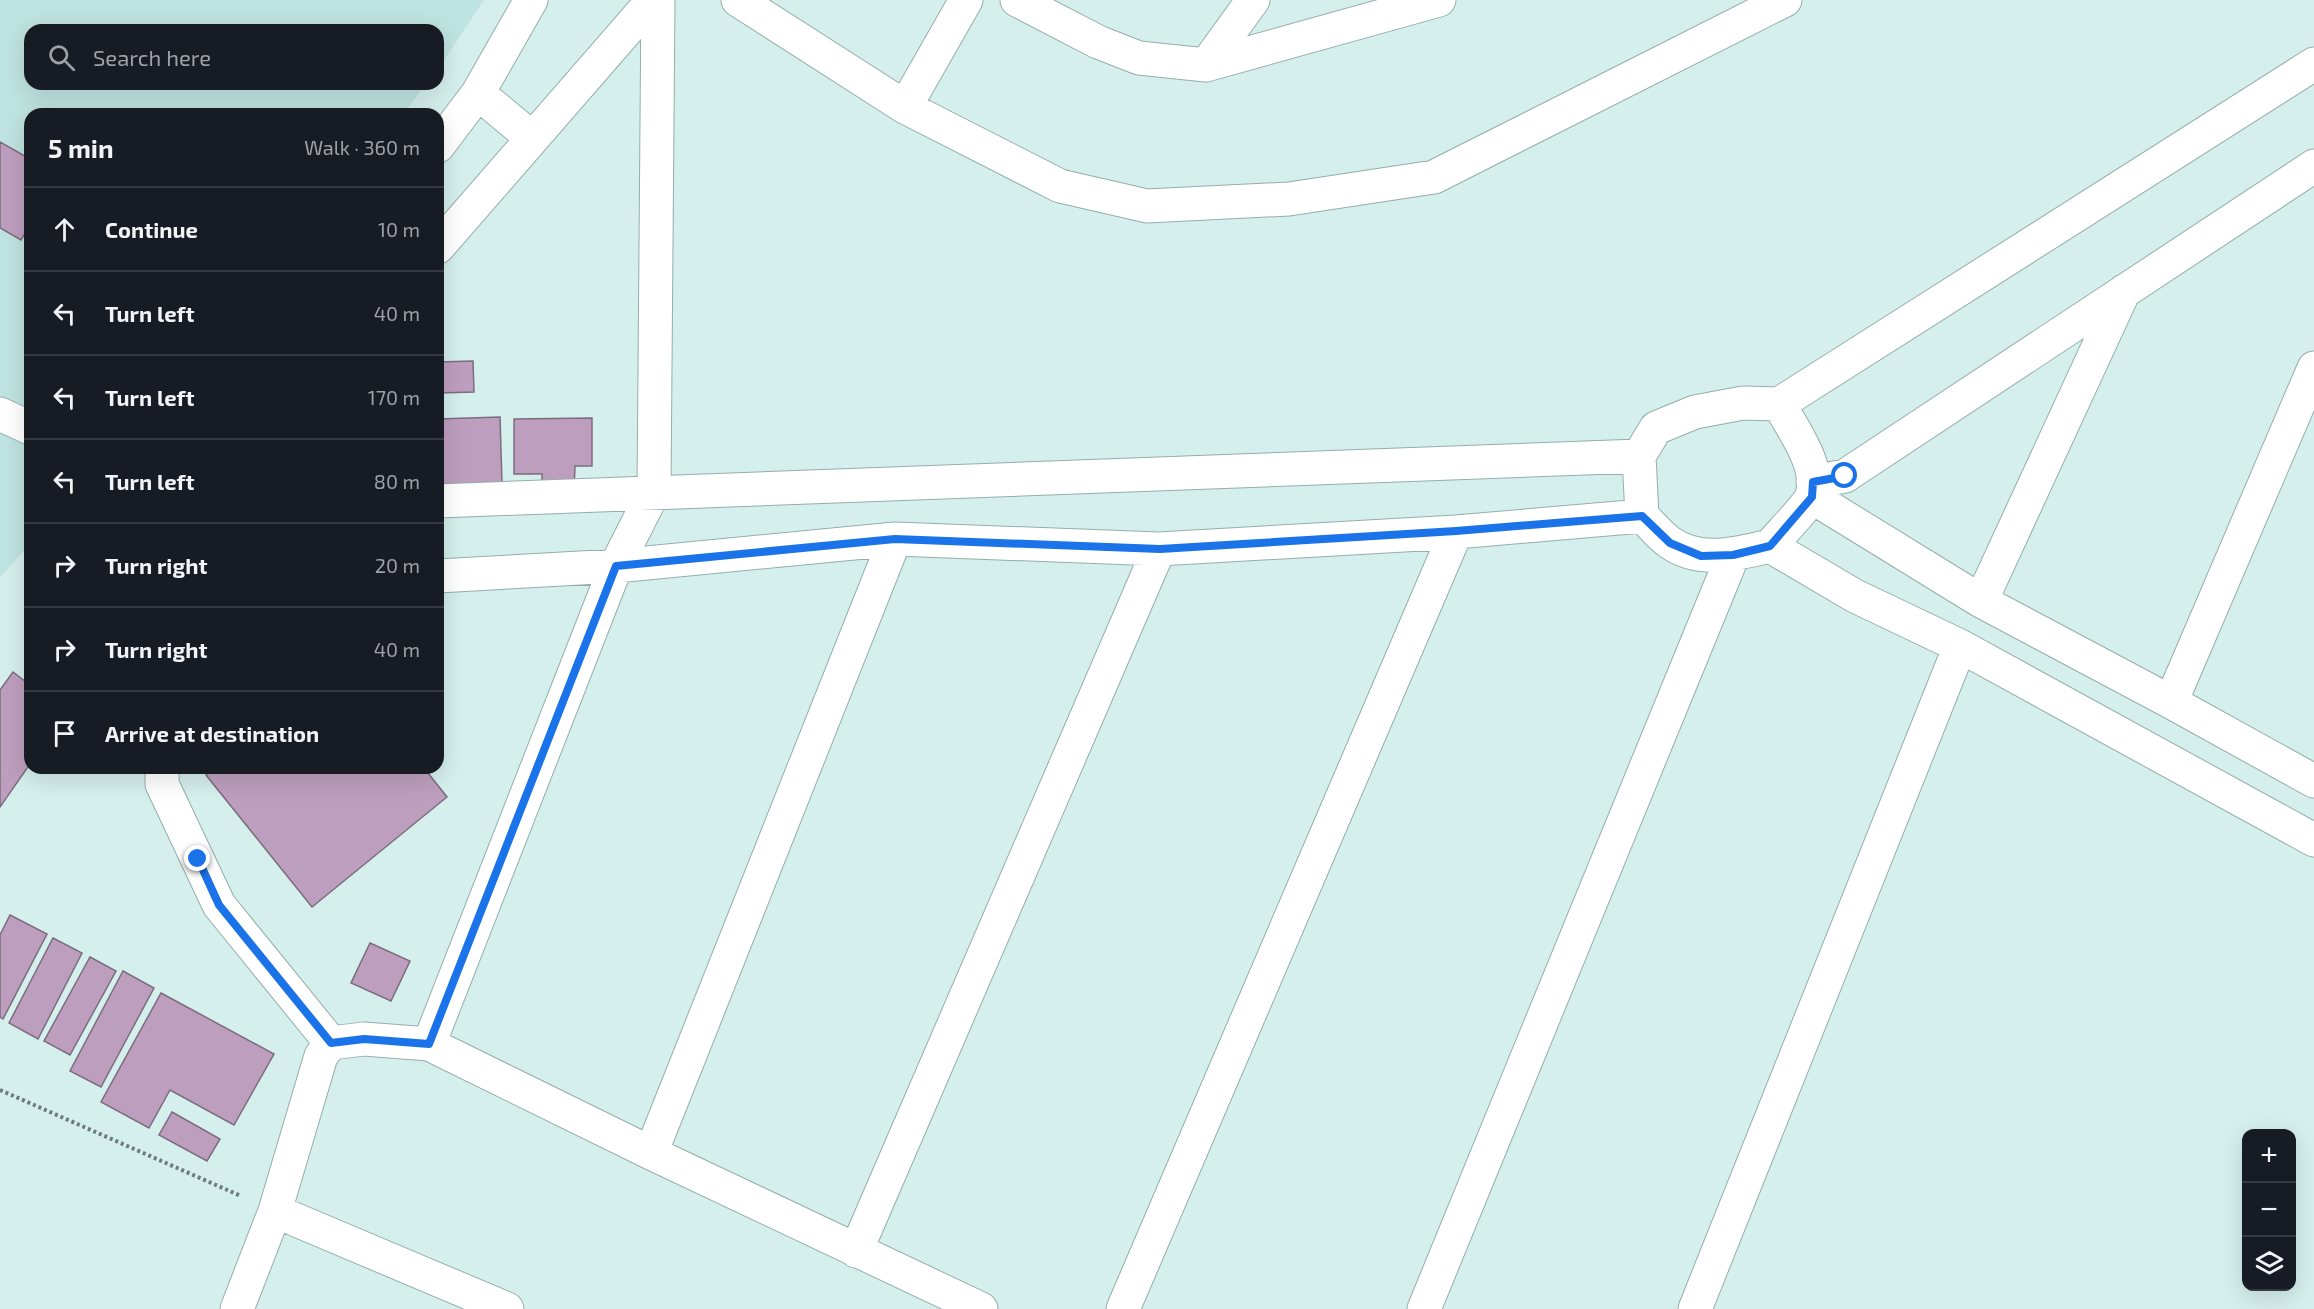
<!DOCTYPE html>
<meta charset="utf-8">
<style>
body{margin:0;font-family:"Exo 2",sans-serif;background:#242831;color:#f1f3f6}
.controls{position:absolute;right:18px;bottom:18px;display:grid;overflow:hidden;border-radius:12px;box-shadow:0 6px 24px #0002}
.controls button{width:54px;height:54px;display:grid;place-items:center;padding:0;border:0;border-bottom:2px solid #363941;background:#171b24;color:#f1f3f6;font:30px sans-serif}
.stop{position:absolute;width:18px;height:18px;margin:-14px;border:4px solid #1a73e8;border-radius:50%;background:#fff}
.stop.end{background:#1a73e8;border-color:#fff;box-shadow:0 2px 6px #0008}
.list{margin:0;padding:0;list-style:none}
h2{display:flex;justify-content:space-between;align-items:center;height:78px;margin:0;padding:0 24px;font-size:26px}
h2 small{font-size:20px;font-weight:400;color:#9ea1a6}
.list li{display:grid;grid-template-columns:39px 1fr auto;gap:18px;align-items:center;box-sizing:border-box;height:84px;padding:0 24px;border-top:2px solid #363941}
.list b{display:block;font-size:22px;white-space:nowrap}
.list em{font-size:20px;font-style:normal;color:#9ea1a6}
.icon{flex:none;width:33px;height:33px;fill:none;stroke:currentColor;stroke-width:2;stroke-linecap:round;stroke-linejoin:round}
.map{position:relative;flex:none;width:2314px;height:1309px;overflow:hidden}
.search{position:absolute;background:#171b24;box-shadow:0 6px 24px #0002;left:24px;top:24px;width:420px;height:66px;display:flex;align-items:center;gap:15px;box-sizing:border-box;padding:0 21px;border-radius:18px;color:#9ea1a6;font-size:22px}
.panel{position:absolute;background:#171b24;box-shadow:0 6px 24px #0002;left:24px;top:108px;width:420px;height:666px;border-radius:18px}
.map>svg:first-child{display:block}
.built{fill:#bfe3e0}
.building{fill:#be9ebf;stroke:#7c6d7c;stroke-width:1.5}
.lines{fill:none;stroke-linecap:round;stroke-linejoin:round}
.minor-casing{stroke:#94aeab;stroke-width:35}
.path{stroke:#6b7c7a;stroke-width:4;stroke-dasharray:3 3;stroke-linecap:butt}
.minor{stroke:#fff;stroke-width:33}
.route{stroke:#1a73e8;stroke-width:8}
</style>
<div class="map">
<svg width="2314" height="1309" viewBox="0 0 2314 1309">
<rect width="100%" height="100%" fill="#d4efec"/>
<path class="built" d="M 0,0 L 484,0 L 438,69 L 438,30 L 30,30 L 30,84 L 426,84 L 403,114 L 30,114 L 30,544 L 0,577 Z"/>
<path class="building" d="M 0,142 L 30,159 L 30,225 L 21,240 L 0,228 Z
M 473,361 L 474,392 L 438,393 L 438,362 Z
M 500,417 L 502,483 L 438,485 L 438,419 Z
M 592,418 L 592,466 L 575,466 L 574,491 L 542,491 L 542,474 L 514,474 L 514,419 Z
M 13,672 L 30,685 L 28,707 L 30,709 L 30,764 L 0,807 L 0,690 Z
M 215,768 L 424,768 L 447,797 L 312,907 L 206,775 Z
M 10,915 L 47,934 L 3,1019 L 0,1017 L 0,935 Z
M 53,938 L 82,953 L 38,1039 L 9,1023 Z
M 370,943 L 410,961 L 391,1001 L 351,983 Z
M 90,957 L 116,971 L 70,1055 L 44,1041 Z
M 123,971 L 154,988 L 101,1087 L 70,1071 Z
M 161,993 L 274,1054 L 234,1125 L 170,1090 L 149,1128 L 101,1102 Z
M 172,1112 L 220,1139 L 207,1161 L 159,1135 Z"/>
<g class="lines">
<g class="minor-casing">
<path id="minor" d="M 738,0 L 905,107 L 1060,186 L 1147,206 L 1289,199 L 1434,177 L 1785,0
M 1017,0 L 1098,42 L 1139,58 L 1206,65 L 1439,0
M 1206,65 L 1253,0
M 478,93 L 532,138
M 905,107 L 966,0
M 438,146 L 478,93 L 531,0
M 438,247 L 653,0
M 0,414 L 30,428
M 1813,482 L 1845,476 L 2314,166
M 1812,497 L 1981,601 L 2171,702 L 2314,781
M 438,501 L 1639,456
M 1642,516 L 1639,456 L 1656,428 L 1695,412 L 1743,403 L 1779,404 L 2314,64
M 1770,546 C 1778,536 1809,505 1812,495 C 1821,466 1792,428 1779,404
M 438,576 L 616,566 L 895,539 L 1159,549 L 1456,532 L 1642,516 C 1651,524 1659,535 1669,542 C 1699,564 1737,554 1770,546 L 1855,596 L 1960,646 L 2314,840
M 1981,601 L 2124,291
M 2171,702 L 2314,368
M 162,768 L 162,784 L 219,905 L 331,1043
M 429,1044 L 616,566 L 654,491 L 658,0
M 651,1153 L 895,539
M 275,1211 L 507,1309
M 856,1251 L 1159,549
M 237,1309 L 275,1211 L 321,1056 L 331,1043 L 364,1039 L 429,1044 L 651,1153 L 981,1309
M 1123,1309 L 1456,532
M 1424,1309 L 1733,555
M 1695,1309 L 1960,646"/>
</g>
<path class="path" d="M 0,1090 L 241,1196"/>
<use href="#minor" class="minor"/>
</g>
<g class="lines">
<path class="route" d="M 198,859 L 219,905 L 331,1043 L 364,1039 L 429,1044 L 616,566 L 895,539 L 1160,549 L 1456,531 L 1642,516 L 1670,543 L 1701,556 L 1733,555 L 1770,546 L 1812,497 L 1813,482 L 1845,476"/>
</g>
</svg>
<div class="controls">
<button>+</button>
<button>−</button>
<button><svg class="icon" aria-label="layers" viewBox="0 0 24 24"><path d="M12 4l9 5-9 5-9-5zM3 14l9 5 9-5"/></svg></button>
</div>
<div class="stop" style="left:1845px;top:476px"></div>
<div class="stop end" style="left:198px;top:859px"></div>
<div class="search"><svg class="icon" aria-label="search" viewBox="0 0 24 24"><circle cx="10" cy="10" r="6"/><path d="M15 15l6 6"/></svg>Search here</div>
<section class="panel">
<h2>5 min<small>Walk · 360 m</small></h2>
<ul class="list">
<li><svg class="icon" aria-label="ahead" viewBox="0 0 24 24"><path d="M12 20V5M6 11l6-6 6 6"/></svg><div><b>Continue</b></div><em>10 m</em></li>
<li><svg class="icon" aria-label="left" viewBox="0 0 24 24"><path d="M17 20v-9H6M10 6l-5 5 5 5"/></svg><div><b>Turn left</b></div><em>40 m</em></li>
<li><svg class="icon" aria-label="left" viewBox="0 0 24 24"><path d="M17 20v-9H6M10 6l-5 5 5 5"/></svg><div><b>Turn left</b></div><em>170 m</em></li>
<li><svg class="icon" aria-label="left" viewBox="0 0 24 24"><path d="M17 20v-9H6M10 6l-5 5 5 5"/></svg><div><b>Turn left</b></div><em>80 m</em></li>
<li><svg class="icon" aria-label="right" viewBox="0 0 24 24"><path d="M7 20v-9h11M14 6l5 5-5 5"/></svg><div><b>Turn right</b></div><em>20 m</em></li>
<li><svg class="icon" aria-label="right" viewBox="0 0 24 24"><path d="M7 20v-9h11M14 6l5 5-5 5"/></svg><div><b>Turn right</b></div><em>40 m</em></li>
<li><svg class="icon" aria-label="arrive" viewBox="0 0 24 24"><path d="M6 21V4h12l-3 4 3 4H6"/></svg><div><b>Arrive at destination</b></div></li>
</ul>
</section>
</div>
